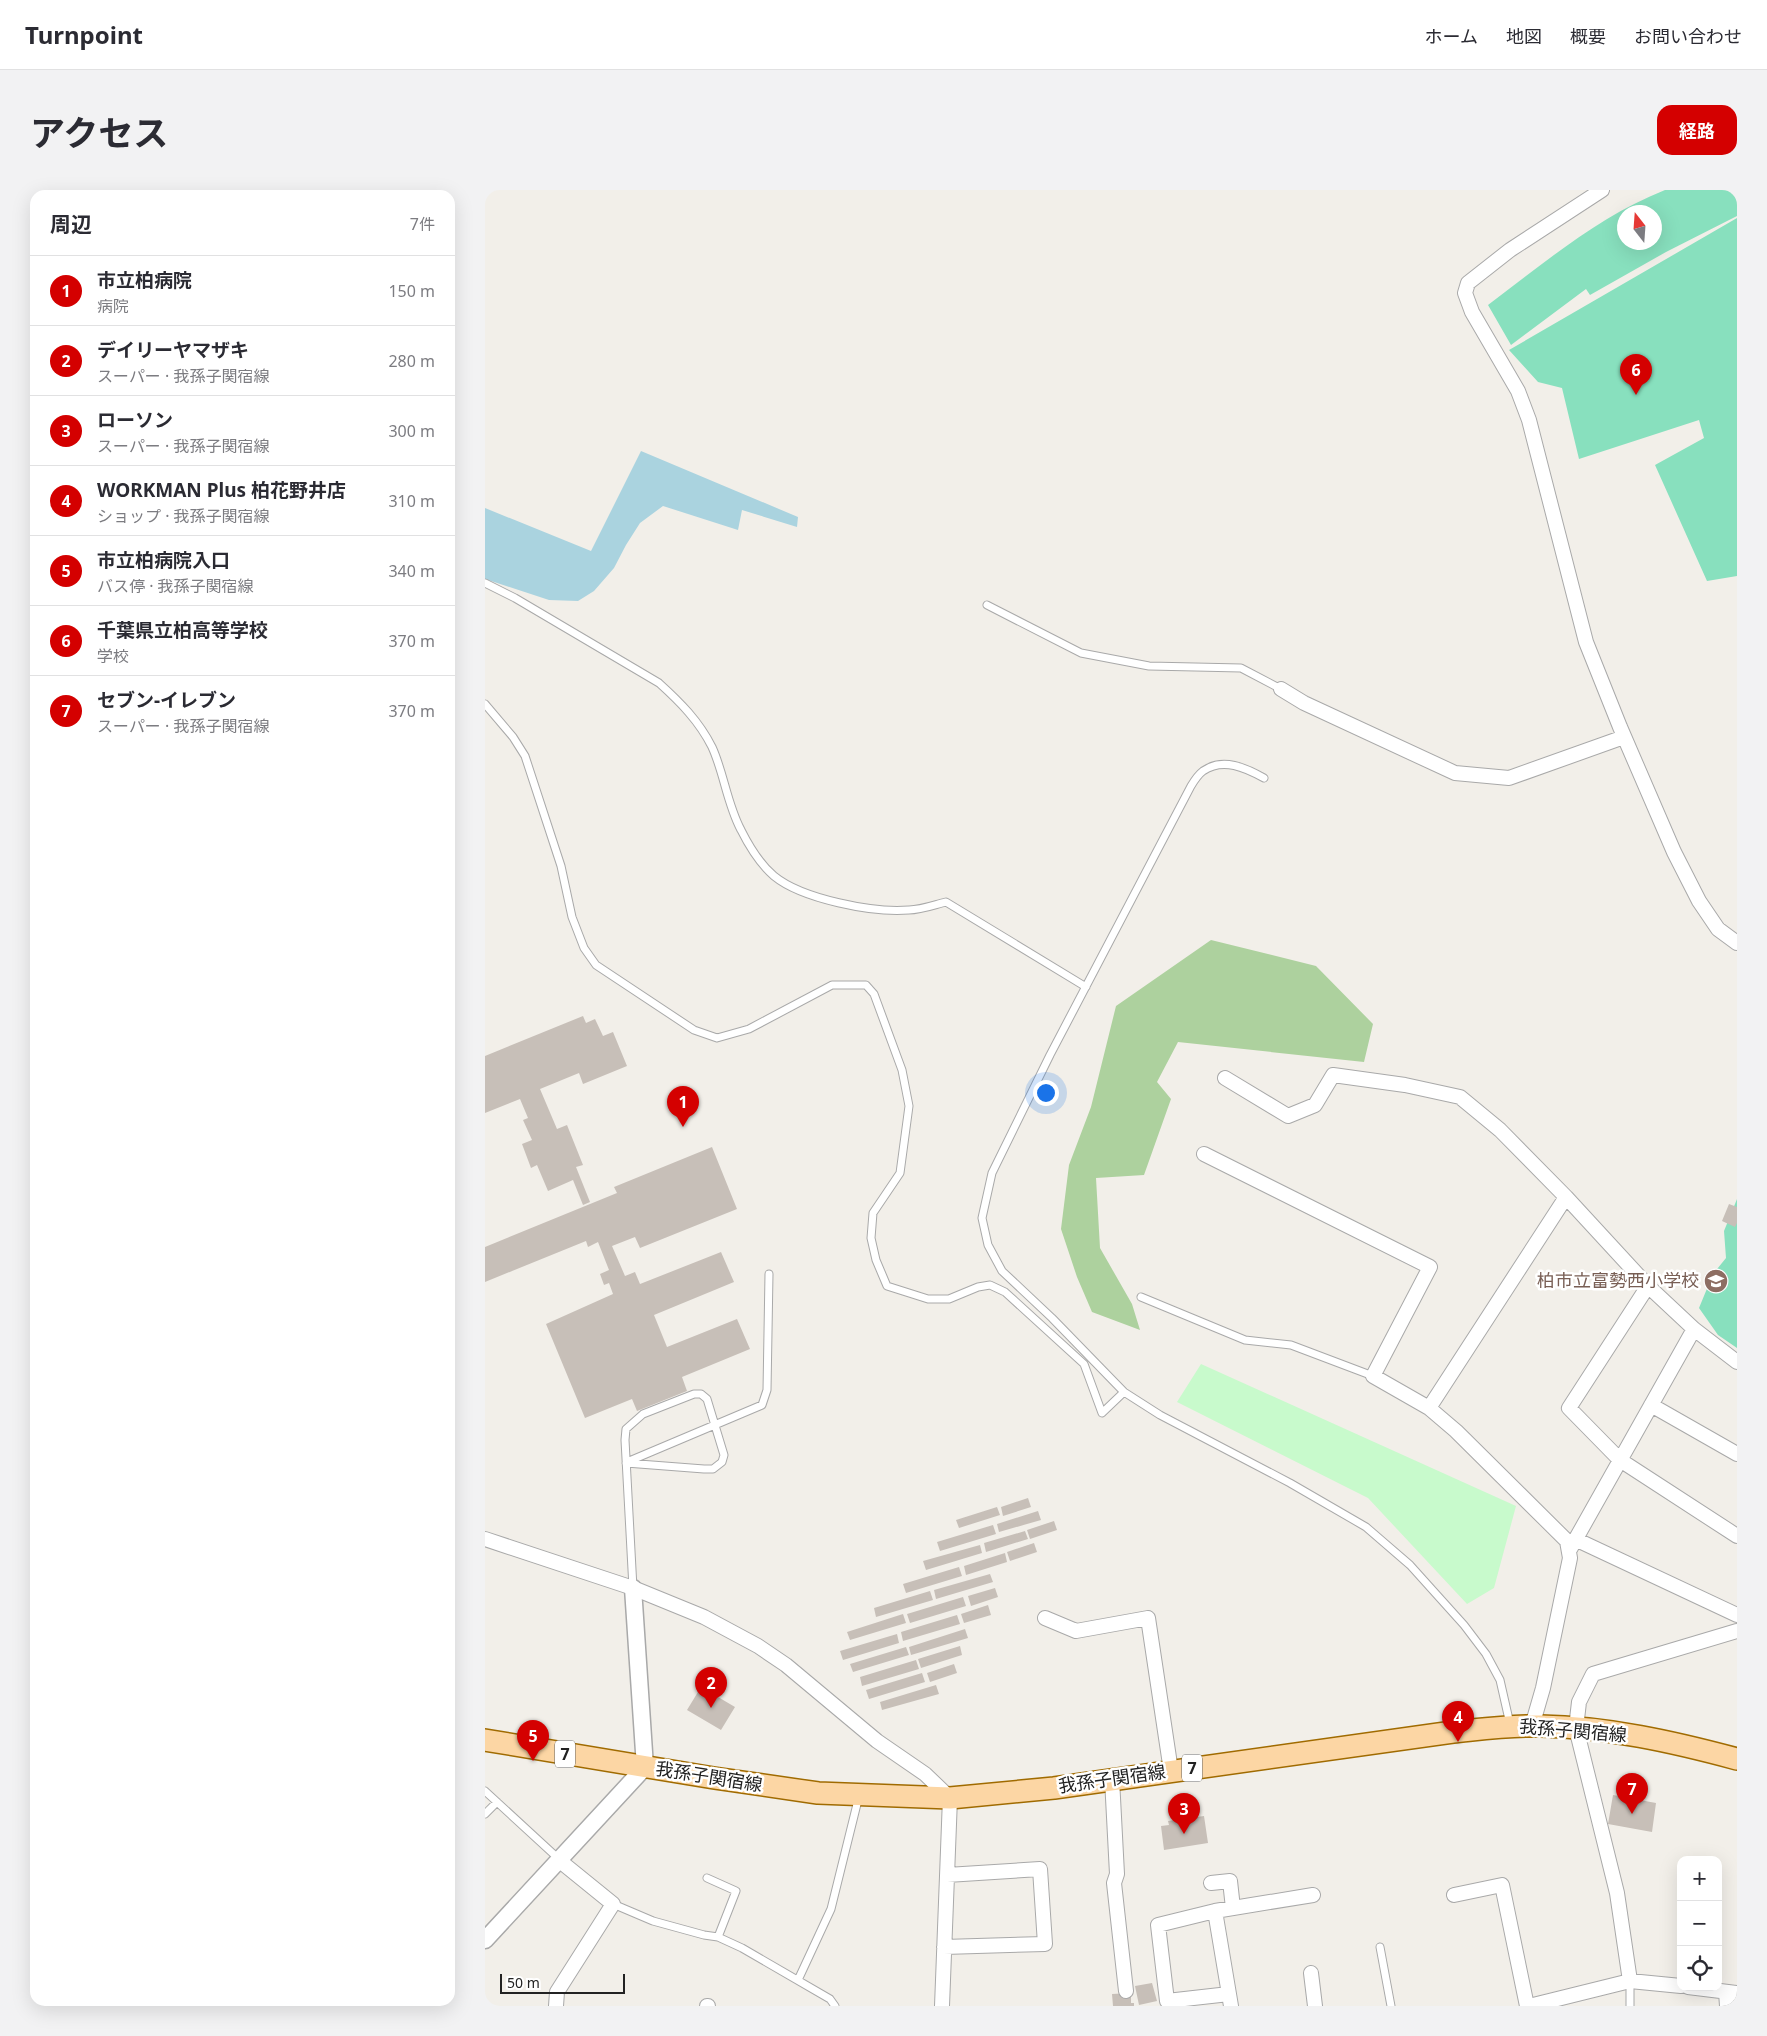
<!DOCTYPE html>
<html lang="ja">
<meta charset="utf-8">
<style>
body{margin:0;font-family:"Noto Sans","Noto Sans JP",sans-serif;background:#f2f2f3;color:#2b2b33}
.controls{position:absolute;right:15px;bottom:15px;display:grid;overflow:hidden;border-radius:10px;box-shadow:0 5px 20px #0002}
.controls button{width:45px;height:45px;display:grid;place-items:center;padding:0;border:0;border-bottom:1px solid #e1e1e2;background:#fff;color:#2b2b33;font:25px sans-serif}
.compass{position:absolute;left:1132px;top:15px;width:45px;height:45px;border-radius:50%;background:#fff;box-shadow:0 5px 20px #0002;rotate:343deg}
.scale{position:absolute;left:15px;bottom:12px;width:125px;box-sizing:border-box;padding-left:5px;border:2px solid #222;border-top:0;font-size:14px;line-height:18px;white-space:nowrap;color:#222;-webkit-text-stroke:4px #fff;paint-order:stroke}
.you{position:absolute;left:560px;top:902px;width:18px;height:18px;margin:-12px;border:4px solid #fff;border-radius:50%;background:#1a73e8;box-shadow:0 0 0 8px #1a73e833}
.badge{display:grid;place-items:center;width:32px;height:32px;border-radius:50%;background:#d40000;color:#fff;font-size:16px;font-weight:700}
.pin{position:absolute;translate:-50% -41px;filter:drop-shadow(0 1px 2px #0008)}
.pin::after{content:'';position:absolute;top:26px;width:18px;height:15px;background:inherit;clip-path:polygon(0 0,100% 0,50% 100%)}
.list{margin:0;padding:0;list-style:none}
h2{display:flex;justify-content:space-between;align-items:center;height:65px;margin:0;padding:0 20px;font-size:21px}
h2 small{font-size:16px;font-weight:400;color:#7c7c81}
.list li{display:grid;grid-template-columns:32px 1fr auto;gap:15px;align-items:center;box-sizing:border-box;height:70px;padding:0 20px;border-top:1px solid #e1e1e2}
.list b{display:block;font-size:19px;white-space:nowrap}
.list p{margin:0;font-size:16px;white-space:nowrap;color:#7c7c81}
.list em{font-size:16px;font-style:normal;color:#7c7c81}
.icon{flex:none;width:28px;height:28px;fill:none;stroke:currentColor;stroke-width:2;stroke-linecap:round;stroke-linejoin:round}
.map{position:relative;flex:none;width:1252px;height:1816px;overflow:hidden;border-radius:15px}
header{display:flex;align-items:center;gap:30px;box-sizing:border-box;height:70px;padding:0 25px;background:#fff;border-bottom:1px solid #e1e1e2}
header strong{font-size:24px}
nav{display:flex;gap:28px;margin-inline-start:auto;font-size:18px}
.intro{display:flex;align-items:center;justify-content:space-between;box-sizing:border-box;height:120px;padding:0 30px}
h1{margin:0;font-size:35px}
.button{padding:12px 22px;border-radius:15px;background:#d40000;color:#fff;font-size:18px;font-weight:700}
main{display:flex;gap:30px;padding:0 30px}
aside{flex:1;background:#fff;border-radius:15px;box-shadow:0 5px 20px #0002}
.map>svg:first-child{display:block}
.forest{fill:#add19e}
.park{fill:#c8facc}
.pitch{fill:#88e0be;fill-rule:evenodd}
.water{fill:#aad3df}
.building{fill:#c7bfb8}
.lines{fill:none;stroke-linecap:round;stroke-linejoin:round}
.service-casing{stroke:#a9a9a9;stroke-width:9}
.minor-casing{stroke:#a9a9a9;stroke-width:16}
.tertiary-casing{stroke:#a9a9a9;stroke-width:19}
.primary-casing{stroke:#a06b00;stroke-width:24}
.service{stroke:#fff;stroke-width:7}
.minor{stroke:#fff;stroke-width:14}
.tertiary{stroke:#fff;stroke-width:16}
.primary{stroke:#fcd6a4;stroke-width:21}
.labels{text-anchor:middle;stroke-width:5;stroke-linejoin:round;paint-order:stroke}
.shield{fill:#fff;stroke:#646464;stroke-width:1}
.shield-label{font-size:16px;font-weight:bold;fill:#222}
.education-label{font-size:18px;fill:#785e54;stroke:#fff;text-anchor:end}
.street-label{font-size:18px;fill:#222;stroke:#fff}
</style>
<header>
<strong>Turnpoint</strong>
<nav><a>ホーム</a><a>地図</a><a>概要</a><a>お問い合わせ</a></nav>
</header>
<div class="intro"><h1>アクセス</h1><a class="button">経路</a></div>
<main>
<aside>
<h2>周辺<small>7件</small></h2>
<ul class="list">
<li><span class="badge">1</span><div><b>市立柏病院</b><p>病院</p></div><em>150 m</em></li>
<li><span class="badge">2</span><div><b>デイリーヤマザキ</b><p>スーパー · 我孫子関宿線</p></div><em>280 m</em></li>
<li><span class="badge">3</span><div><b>ローソン</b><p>スーパー · 我孫子関宿線</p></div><em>300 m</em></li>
<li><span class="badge">4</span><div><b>WORKMAN Plus 柏花野井店</b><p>ショップ · 我孫子関宿線</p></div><em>310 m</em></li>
<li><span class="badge">5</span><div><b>市立柏病院入口</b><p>バス停 · 我孫子関宿線</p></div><em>340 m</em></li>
<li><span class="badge">6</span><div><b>千葉県立柏高等学校</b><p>学校</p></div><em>370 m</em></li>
<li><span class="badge">7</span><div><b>セブン-イレブン</b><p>スーパー · 我孫子関宿線</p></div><em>370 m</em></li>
</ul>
</aside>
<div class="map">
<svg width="1252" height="1816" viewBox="0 0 1252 1816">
<rect width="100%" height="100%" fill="#f2efe9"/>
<path class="forest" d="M 726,750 L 831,776 L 888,834 L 879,872 L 693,852 L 672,892 L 686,909 L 659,985 L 611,988 L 615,1058 L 647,1114 L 655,1140 L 607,1122 L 592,1087 L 576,1039 L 584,975 L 606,917 L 631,816 Z"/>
<path class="park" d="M 716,1174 L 1031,1316 L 1009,1398 L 982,1414 L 883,1308 L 692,1212 Z"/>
<path class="pitch" d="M 1180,0 L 1249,0 L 1252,5 L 1252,26 L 1181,62 L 1105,105 L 1101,99 L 1026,155 L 1003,115 C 1059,73 1114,26 1180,0 ZM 1140,22 L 1170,22 L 1170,52 L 1140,52 Z
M 1252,28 L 1252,386 L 1222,391 L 1170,275 L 1219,248 L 1214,230 L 1094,269 L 1077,198 L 1053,192 L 1024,160 Z
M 1252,1009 L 1252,1158 L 1233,1145 L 1214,1118 L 1228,1084 L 1241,1068 L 1239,1041 Z"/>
<path class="water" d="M 156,261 L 313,327 L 312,337 L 257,320 L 253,340 L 178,316 L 155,333 L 141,355 L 129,378 L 109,401 L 93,411 L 64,410 L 0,389 L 0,318 L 106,361 Z"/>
<path class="building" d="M 98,826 L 101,833 L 110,829 L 118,846 L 128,842 L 142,876 L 98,894 L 94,883 L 55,899 L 72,939 L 82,935 L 98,975 L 91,977 L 105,1012 L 98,1015 L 88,990 L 63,1001 L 52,975 L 46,978 L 37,954 L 47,950 L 38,930 L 43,928 L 35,909 L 0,923 L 0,866 Z
M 227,957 L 252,1019 L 155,1058 L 150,1047 L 127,1056 L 140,1086 L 150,1082 L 155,1094 L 236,1062 L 249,1092 L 169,1125 L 182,1157 L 252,1129 L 265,1159 L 197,1187 L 202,1201 L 152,1221 L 147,1209 L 100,1228 L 61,1134 L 128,1104 L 124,1093 L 119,1095 L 115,1084 L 124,1080 L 113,1052 L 103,1057 L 101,1051 L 0,1092 L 0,1057 L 132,1003 L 129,997 Z
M 1244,1014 L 1252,1017 L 1252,1033 L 1250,1037 L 1237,1031 Z
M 543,1308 L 546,1317 L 518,1326 L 516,1317 Z
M 512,1317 L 515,1325 L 474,1338 L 471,1330 Z
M 553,1321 L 556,1330 L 514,1342 L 512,1334 Z
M 569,1331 L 572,1340 L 545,1349 L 542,1340 Z
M 508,1335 L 511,1344 L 455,1361 L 452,1352 Z
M 540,1341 L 543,1349 L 501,1362 L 499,1353 Z
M 549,1353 L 552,1362 L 525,1371 L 522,1362 Z
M 495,1355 L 497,1363 L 441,1380 L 438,1371 Z
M 520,1363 L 522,1372 L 481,1385 L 479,1376 Z
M 474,1377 L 477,1386 L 421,1403 L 418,1394 Z
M 505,1384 L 508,1392 L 451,1409 L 449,1400 Z
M 510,1398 L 513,1407 L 486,1416 L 483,1406 Z
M 445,1401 L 448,1410 L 391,1427 L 389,1418 Z
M 478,1407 L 481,1416 L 425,1433 L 422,1424 Z
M 503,1415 L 506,1425 L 479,1433 L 476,1424 Z
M 418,1424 L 421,1433 L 365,1450 L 362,1442 Z
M 472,1425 L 475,1434 L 418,1451 L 416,1442 Z
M 480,1439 L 483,1448 L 426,1465 L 424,1457 Z
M 412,1444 L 414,1453 L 358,1470 L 355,1461 Z
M 475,1456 L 477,1465 L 436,1478 L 433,1469 Z
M 421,1457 L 424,1465 L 368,1482 L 365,1474 Z
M 431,1470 L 434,1479 L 377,1496 L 375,1487 Z
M 469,1474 L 472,1483 L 445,1492 L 442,1483 Z
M 437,1483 L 440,1492 L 384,1509 L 381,1500 Z
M 451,1495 L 454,1504 L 397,1520 L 395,1512 Z
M 216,1497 L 250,1517 L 236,1540 L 202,1520 Z
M 1128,1605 L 1171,1613 L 1167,1642 L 1123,1634 Z
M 719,1626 L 723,1653 L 679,1660 L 676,1636 L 684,1635 L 683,1631 Z
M 667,1793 L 672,1811 L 654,1815 L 650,1796 Z
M 646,1803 L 646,1813 L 649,1813 L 649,1816 L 628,1816 L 627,1804 Z"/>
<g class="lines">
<g class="service-casing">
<path id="service" d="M 0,393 L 30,408 L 174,493 C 195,512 214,531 227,557 C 239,583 242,614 256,640 C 264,656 275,674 289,686 C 317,709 388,723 424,720 C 436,720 449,715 461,712 L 601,797
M 502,415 L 596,463 L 664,476 L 756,478 L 796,499
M 0,514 L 28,547 L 40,566 L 76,676 L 87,727 L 99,758 L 111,775 L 209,840 L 232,848 L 264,839 L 347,795 L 381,795 L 389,804 L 417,880 L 424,916 L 415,983 L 388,1023 L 386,1048 L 391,1070 L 402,1096 L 443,1109 L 464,1109 L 493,1097 L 505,1095 L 520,1102 L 599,1174 L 617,1223 L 639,1202
M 779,588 C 761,578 738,567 718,581 C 714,584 709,591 706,596 L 565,865 L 507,983 L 497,1028 L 503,1055 L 517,1081 L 567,1128 L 639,1202 L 675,1225 L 805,1293 L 881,1337 L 925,1375 L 979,1435 L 1001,1464 L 1015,1490 L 1025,1534
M 656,1107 L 760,1150 L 806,1155 L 888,1186
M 142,1272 L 277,1215 L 282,1200 L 284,1084
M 141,1273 L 219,1279 L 228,1279 L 237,1272 L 239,1265 L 222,1209 L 216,1204 L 209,1204 L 158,1224 L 141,1239 L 140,1250 L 148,1398
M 0,1601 L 75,1670
M 0,1624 L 12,1612
M 222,1688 L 251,1701 L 233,1747
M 128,1714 L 168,1731 L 219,1745 L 233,1747 L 257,1758 L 345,1809 L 350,1816
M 895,1757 L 906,1816
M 313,1790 L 346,1719 L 374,1606
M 1145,1791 L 1145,1816"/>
</g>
<g class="minor-casing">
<path id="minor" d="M 1117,0 L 1025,60 L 983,93 L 980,103 L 987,122 L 1033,201 L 1044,230 L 1101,452 L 1135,537 L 1189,662 L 1214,711 L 1233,739 L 1252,753
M 796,499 L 819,513 L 970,583 L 1024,588 L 1139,547
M 740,888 L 803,926 L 830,915 L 848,885 L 920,895 L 975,907 L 1015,940 L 1081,1007 L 1163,1096 L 1209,1139 L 1252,1172
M 719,964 L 945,1077 L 888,1186 L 944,1218
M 1163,1096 L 1084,1218 L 1135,1270 L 1252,1346
M 1166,1215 L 1252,1264
M 0,1349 L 148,1398 L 219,1427 L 273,1456 L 301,1475 L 392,1551 L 440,1584 L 465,1608 L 457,1816
M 1090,1349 L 1252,1425
M 1084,1361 L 1209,1139
M 560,1428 L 591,1441 L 663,1428 L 686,1581
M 1047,1536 L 1058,1498 L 1085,1368 L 1082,1351 L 971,1241 L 944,1218 L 1081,1007
M 627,1589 L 632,1684 L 629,1693 L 641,1801
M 726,1693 L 745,1691 L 748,1718
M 969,1705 L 1017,1695 L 1042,1816
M 730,1721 L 746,1816
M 459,1757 L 560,1754 L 555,1679 L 462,1685
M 826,1783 L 830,1816
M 1145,1791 L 1132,1703 L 1091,1538 L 1094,1512 L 1108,1484 L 1252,1441
M 1203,1797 L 1252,1803
M 1241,1802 L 1242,1816
M 744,1804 L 682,1811 L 673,1735 L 730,1721 L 828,1705
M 71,1816 L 72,1802 L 128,1714 L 75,1671
M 222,1816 L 223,1816
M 1044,1816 L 1145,1791 L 1196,1796"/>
</g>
<g class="tertiary-casing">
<path id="tertiary" d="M 0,1750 L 160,1577 L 148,1398"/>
</g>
<g class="primary-casing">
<path id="primary" d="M 0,1550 L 229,1588 L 333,1603 L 465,1608 L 569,1598 L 968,1542 C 998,1539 1027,1535 1056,1536 C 1122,1537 1189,1552 1252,1569"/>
</g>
<use href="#service" class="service"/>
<use href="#minor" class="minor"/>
<use href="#tertiary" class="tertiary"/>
<use href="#primary" class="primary"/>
</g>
<defs>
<g id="school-disc" transform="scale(1.25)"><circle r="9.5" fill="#8d6e63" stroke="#fff"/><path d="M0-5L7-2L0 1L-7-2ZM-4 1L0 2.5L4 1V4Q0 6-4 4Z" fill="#fff"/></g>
</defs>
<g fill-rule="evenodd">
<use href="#school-disc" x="1231" y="1091"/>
</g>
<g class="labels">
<g class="shield">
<rect x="70" y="1550.5" width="20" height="27" rx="4"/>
<rect x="697" y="1564.5" width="20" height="27" rx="4"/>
</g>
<g class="shield-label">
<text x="80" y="1570">7</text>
<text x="707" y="1584">7</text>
</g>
<g class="education-label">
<text x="1214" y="1097">柏市立富勢西小学校</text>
</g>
<g class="street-label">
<text transform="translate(1088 1541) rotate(5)" y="6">我孫子関宿線</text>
<text transform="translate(224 1587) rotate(9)" y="6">我孫子関宿線</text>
<text transform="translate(627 1589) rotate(-8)" y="6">我孫子関宿線</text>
</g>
</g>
</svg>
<div class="controls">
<button>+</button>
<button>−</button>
<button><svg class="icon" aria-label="locate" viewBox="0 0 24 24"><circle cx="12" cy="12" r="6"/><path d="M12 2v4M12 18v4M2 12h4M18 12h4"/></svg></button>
</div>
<svg class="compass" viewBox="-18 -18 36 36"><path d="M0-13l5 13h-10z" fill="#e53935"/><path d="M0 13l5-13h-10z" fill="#7c7c81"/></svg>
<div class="scale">50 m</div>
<div class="you"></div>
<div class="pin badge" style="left:198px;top:937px">1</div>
<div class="pin badge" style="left:226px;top:1518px">2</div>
<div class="pin badge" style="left:699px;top:1644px">3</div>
<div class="pin badge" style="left:973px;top:1552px">4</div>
<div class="pin badge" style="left:48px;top:1571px">5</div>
<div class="pin badge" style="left:1151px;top:205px">6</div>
<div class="pin badge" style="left:1147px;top:1624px">7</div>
</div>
</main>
